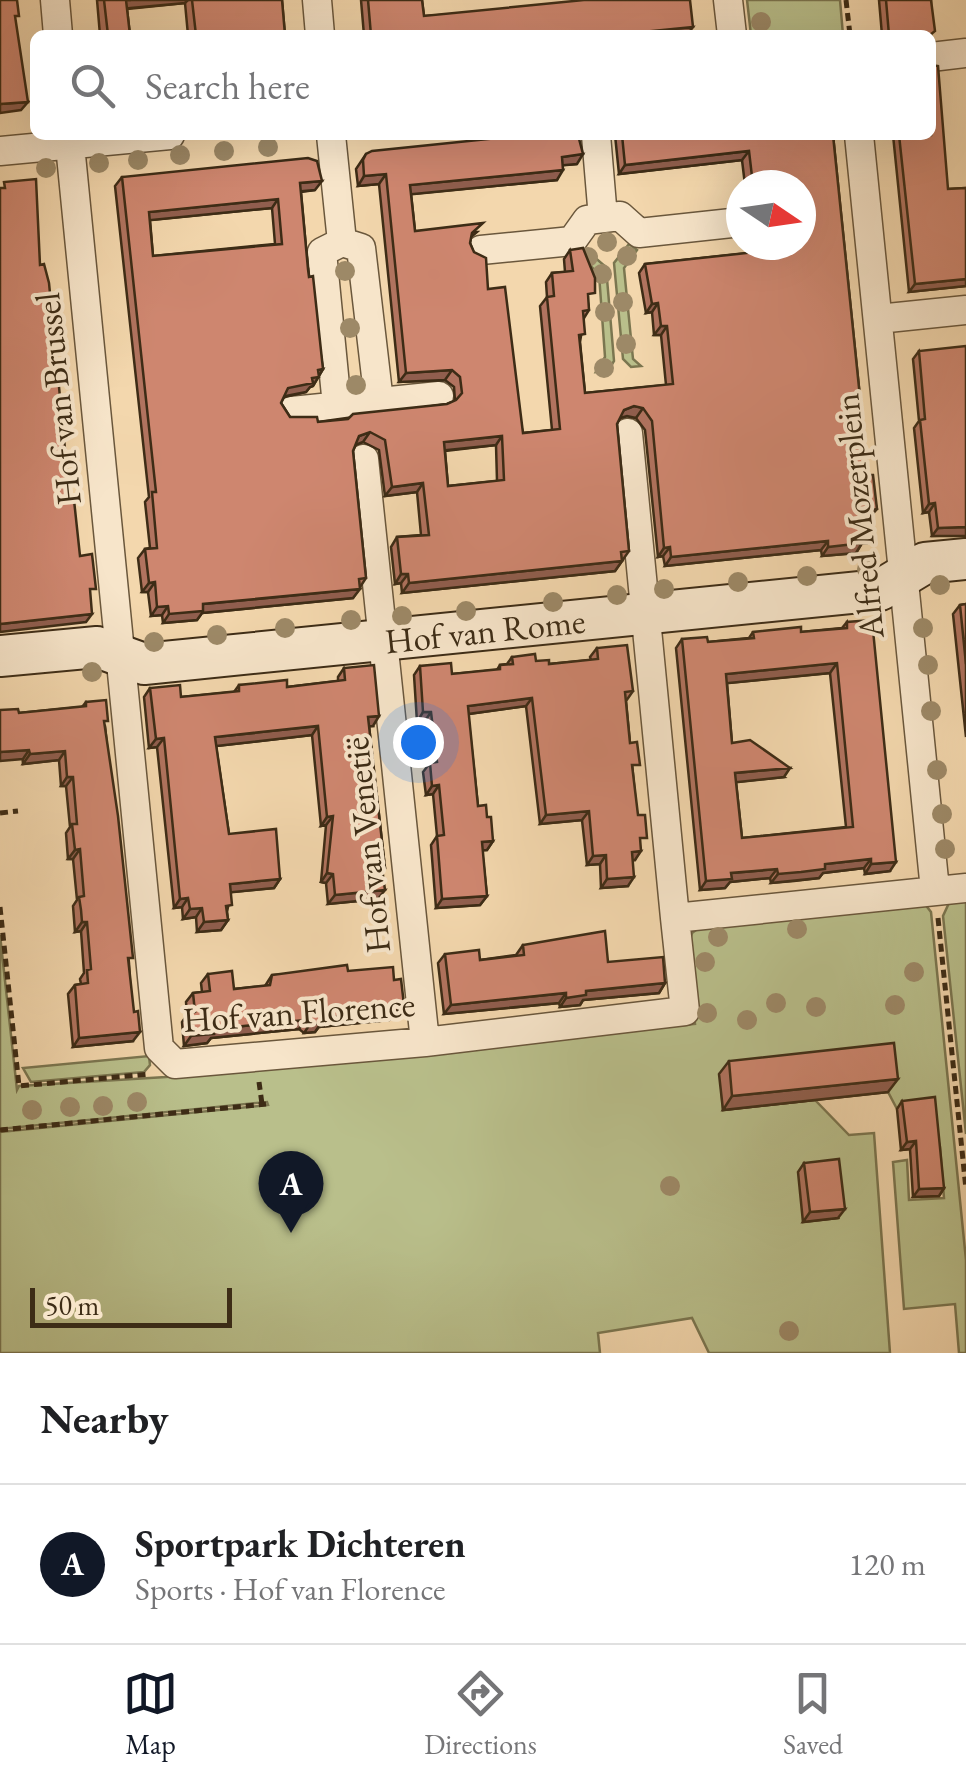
<!DOCTYPE html>
<meta charset="utf-8">
<style>
body{margin:0;font-family:"EB Garamond",serif;background:#f2f2f2;color:#202124}
.compass{position:absolute;left:726px;top:170px;width:90px;height:90px;border-radius:50%;background:#fff;box-shadow:0 10px 40px #0002;rotate:103deg}
.scale{position:absolute;left:30px;bottom:25px;width:202px;box-sizing:border-box;padding-left:10px;border:5px solid #3d2c16;border-top:0;font-size:28px;line-height:35px;white-space:nowrap;color:#3d2c16;-webkit-text-stroke:8px #f7e5ca;paint-order:stroke}
.you{position:absolute;left:418px;top:742px;width:35px;height:35px;margin:-25px;border:8px solid #fff;border-radius:50%;background:#1a73e8;box-shadow:0 0 0 15px #1a73e833}
.badge{display:grid;place-items:center;width:65px;height:65px;border-radius:50%;background:#111827;color:#fff;font-size:32px;font-weight:700}
.pin{position:absolute;translate:-50% -82px;filter:drop-shadow(0 2px 5px #0008)}
.pin::after{content:'';position:absolute;top:52px;width:35px;height:30px;background:inherit;clip-path:polygon(0 0,100% 0,50% 100%)}
.list{margin:0;padding:0;list-style:none}
h2{display:flex;justify-content:space-between;align-items:center;height:130px;margin:0;padding:0 40px;font-size:42px}
h2 small{font-size:32px;font-weight:400;color:#757577}
.list li{display:grid;grid-template-columns:65px 1fr auto;gap:30px;align-items:center;box-sizing:border-box;height:160px;padding:0 40px;border-top:2px solid #e0e0e0}
.list b{display:block;font-size:38px;white-space:nowrap}
.list p{margin:0;font-size:32px;white-space:nowrap;color:#757577}
.list em{font-size:32px;font-style:normal;color:#757577}
.icon{flex:none;width:55px;height:55px;fill:none;stroke:currentColor;stroke-width:2;stroke-linecap:round;stroke-linejoin:round}
.map{position:relative;flex:none;width:966px;height:1353px;overflow:hidden}
.search{position:absolute;background:#fff;box-shadow:0 10px 40px #0002;left:30px;right:30px;top:30px;height:110px;display:flex;align-items:center;gap:25px;box-sizing:border-box;padding:0 35px;border-radius:15px;color:#757577;font-size:38px}
.sheet{height:290px;background:#fff}
nav{display:flex;justify-content:space-around;align-items:center;box-sizing:border-box;height:140px;border-top:2px solid #e0e0e0;background:#fff;font-size:28px;color:#757577}
nav a{display:grid;justify-items:center;gap:5px}
nav .on{color:#111827}
.map>svg:first-child{display:block}
.green{fill:#b9bf8b;stroke:#7b7650;stroke-width:2.5}
.lines{fill:none;stroke-linecap:round;stroke-linejoin:round}
.street-casing{stroke:#6a573c;stroke-width:31}
.secondary-casing{stroke:#3d2c16;stroke-width:44}
.path{stroke:#3d2c16;stroke-width:5;stroke-dasharray:8 5;stroke-linecap:butt}
.street{stroke:#f7e5ca;stroke-width:28}
.secondary{stroke:#f7e5ca;stroke-width:40}
.tree{fill:#9d8967}
.wall{fill:#b1735f;stroke:#3d2c16;stroke-width:2.5;fill-rule:evenodd}
.shaded-wall{fill:#905e4e;stroke:#3d2c16;stroke-width:2.5}
.building{fill:#ce866f;stroke:#3d2c16;stroke-width:2.5;fill-rule:evenodd}
.labels{text-anchor:middle;stroke-width:8;stroke-linejoin:round;paint-order:stroke}
.street-label{font-size:35px;fill:#3d2c16;stroke:#f7e5ca}
</style>
<div class="map">
<svg width="966" height="1353" viewBox="0 0 966 1353">
<rect width="100%" height="100%" fill="#f3d7ad"/>
<filter id="stains"><feTurbulence type="fractalNoise" baseFrequency=".002" numOctaves="4"/><feColorMatrix values="0 0 0 0 .2 0 0 0 0 .09 0 0 0 0 .02 0 0 0 .5 -.17"/></filter>
<radialGradient id="worn" r=".72"><stop offset=".6" stop-color="#630" stop-opacity="0"/><stop offset="1" stop-color="#630" stop-opacity=".3"/></radialGradient>
<path class="green" d="M 747,0 L 840,0 L 843,35 L 751,35 Z
M 629,244 L 637,250 L 624,268 L 633,359 L 641,366 L 631,367 L 623,359 L 614,263 Z
M 585,249 L 606,267 L 614,361 L 608,371 L 596,372 L 605,357 L 599,274 L 580,256 Z
M 966,898 L 966,1134 L 943,916 L 949,903 Z
M 924,903 L 931,912 L 966,1260 L 966,1353 L 959,1353 L 955,1304 L 904,1309 L 893,1162 L 907,1160 L 909,1200 L 944,1198 L 940,1147 L 929,1105 L 897,1109 L 888,1092 L 720,1074 L 723,1110 L 815,1100 L 849,1135 L 874,1133 L 890,1353 L 709,1353 L 692,1318 L 598,1333 L 600,1353 L 0,1353 L 0,1132 L 268,1105 L 267,1102 L 0,1129 L 0,935 L 17,1090 L 19,1086 L 166,1077 L 695,1024 L 688,946 L 692,933 L 700,927 Z
M 149,1056 L 150,1065 L 144,1072 L 31,1082 L 23,1068 Z"/>
<g class="lines">
<g class="street-casing">
<path id="street" d="M 55,0 L 58,35
M 317,0 L 320,35
M 728,0 L 732,35
M 931,57 L 966,53
M 69,135 L 159,1048 L 175,1064 L 425,1042 L 685,1011 L 675,918 L 966,888
M 331,135 L 342,242 L 361,248 L 379,402
M 596,135 L 603,218
M 859,135 L 935,890
M 0,151 L 170,135
M 481,250 L 572,241 L 587,220 L 620,216 L 639,233 L 741,222
M 878,319 L 966,310
M 337,406 L 322,252 L 342,242
M 292,411 L 439,396
M 628,433 L 675,918
M 364,459 L 425,1042"/>
</g>
<g class="secondary-casing">
<path id="secondary" d="M 0,656 L 97,647 L 144,664 L 880,590 L 925,563 L 966,559"/>
</g>
<path class="path" d="M 846,0 L 850,35
M 0,813 L 18,811
M 0,907 L 19,1086 L 150,1074
M 938,918 L 966,1189
M 259,1082 L 262,1104
M 0,1130 L 266,1104"/>
<use href="#street" class="street"/>
<use href="#secondary" class="secondary"/>
</g>
<g class="tree">
<circle cx="761" cy="22" r="10"/>
<circle cx="268" cy="147" r="10"/>
<circle cx="224" cy="151" r="10"/>
<circle cx="180" cy="155" r="10"/>
<circle cx="138" cy="160" r="10"/>
<circle cx="99" cy="163" r="10"/>
<circle cx="46" cy="168" r="10"/>
<circle cx="607" cy="242" r="10"/>
<circle cx="627" cy="256" r="10"/>
<circle cx="588" cy="257" r="10"/>
<circle cx="345" cy="271" r="10"/>
<circle cx="602" cy="274" r="10"/>
<circle cx="623" cy="302" r="10"/>
<circle cx="605" cy="312" r="10"/>
<circle cx="350" cy="328" r="10"/>
<circle cx="626" cy="344" r="10"/>
<circle cx="604" cy="368" r="10"/>
<circle cx="356" cy="385" r="10"/>
<circle cx="867" cy="569" r="10"/>
<circle cx="807" cy="576" r="10"/>
<circle cx="738" cy="582" r="10"/>
<circle cx="940" cy="585" r="10"/>
<circle cx="664" cy="589" r="10"/>
<circle cx="617" cy="595" r="10"/>
<circle cx="553" cy="602" r="10"/>
<circle cx="466" cy="611" r="10"/>
<circle cx="402" cy="616" r="10"/>
<circle cx="351" cy="620" r="10"/>
<circle cx="285" cy="628" r="10"/>
<circle cx="923" cy="628" r="10"/>
<circle cx="217" cy="635" r="10"/>
<circle cx="154" cy="642" r="10"/>
<circle cx="928" cy="665" r="10"/>
<circle cx="92" cy="672" r="10"/>
<circle cx="931" cy="711" r="10"/>
<circle cx="937" cy="770" r="10"/>
<circle cx="942" cy="814" r="10"/>
<circle cx="945" cy="849" r="10"/>
<circle cx="797" cy="929" r="10"/>
<circle cx="718" cy="937" r="10"/>
<circle cx="705" cy="962" r="10"/>
<circle cx="914" cy="972" r="10"/>
<circle cx="776" cy="1003" r="10"/>
<circle cx="895" cy="1005" r="10"/>
<circle cx="816" cy="1007" r="10"/>
<circle cx="707" cy="1013" r="10"/>
<circle cx="747" cy="1020" r="10"/>
<circle cx="137" cy="1102" r="10"/>
<circle cx="103" cy="1106" r="10"/>
<circle cx="70" cy="1107" r="10"/>
<circle cx="32" cy="1110" r="10"/>
<circle cx="670" cy="1186" r="10"/>
<circle cx="789" cy="1331" r="10"/>
</g>
<path class="wall" d="M 97,0 L 282,0 L 285,35 L 188,35 L 185,3 L 127,9 L 130,35 L 100,35 Z
M 361,0 L 422,0 L 424,16 L 690,0 L 364,35 Z
M 879,0 L 931,0 L 931,35 L 882,35 Z
M 615,135 L 833,135 L 868,475 L 877,509 L 871,516 L 867,543 L 862,543 L 856,553 L 822,556 L 821,550 L 665,566 L 663,556 L 658,557 L 645,430 L 636,418 L 627,416 L 620,418 L 617,424 L 629,551 L 615,571 L 402,593 L 401,583 L 395,584 L 391,547 L 397,537 L 421,535 L 417,492 L 385,496 L 379,450 L 363,442 L 356,444 L 353,451 L 366,578 L 353,598 L 202,613 L 197,620 L 163,623 L 162,615 L 151,616 L 148,592 L 142,592 L 138,558 L 145,549 L 150,548 L 145,502 L 149,497 L 115,186 L 122,177 L 315,190 L 301,192 L 308,269 L 323,369 L 313,386 L 310,387 L 306,392 L 284,397 L 281,403 L 290,417 L 318,422 L 447,404 L 455,401 L 454,387 L 445,380 L 399,382 L 379,184 L 358,186 L 356,169 L 366,154 L 577,164 L 563,165 L 557,180 L 411,194 L 415,231 L 477,232 L 471,237 L 470,243 L 488,289 L 523,433 L 552,430 L 540,306 L 547,297 L 546,282 L 552,273 L 565,272 L 564,259 L 570,250 L 588,303 L 589,310 L 584,318 L 580,342 L 585,393 L 666,385 L 661,335 L 654,335 L 652,312 L 646,313 L 639,273 L 645,264 L 749,253 L 748,245 L 801,245 L 801,185 L 745,185 L 742,160 L 619,174 ZM 272,208 L 275,244 L 153,256 L 150,220 ZM 496,445 L 497,481 L 448,486 L 445,451 Z
M 893,135 L 931,135 L 948,189 L 966,188 L 966,286 L 909,292 Z
M 919,351 L 964,535 L 932,536 L 929,512 L 923,513 L 914,428 L 919,421 L 913,359 Z
M 966,604 L 966,737 L 953,614 L 960,605 Z
M 847,622 L 890,871 L 865,874 L 864,868 L 823,873 L 819,878 L 794,881 L 771,883 L 770,878 L 730,882 L 725,888 L 700,890 L 676,648 L 682,639 L 708,642 L 749,638 L 753,632 L 801,632 L 842,628 ZM 830,673 L 846,827 L 742,838 L 736,782 L 784,777 L 732,743 L 727,683 Z
M 597,648 L 633,691 L 626,701 L 640,847 L 635,860 L 632,860 L 628,886 L 601,888 L 600,864 L 587,865 L 582,820 L 540,824 L 526,706 L 468,714 L 478,806 L 487,817 L 493,841 L 487,850 L 482,850 L 487,896 L 480,905 L 436,908 L 431,845 L 437,836 L 433,794 L 426,795 L 423,772 L 430,763 L 425,721 L 417,722 L 414,675 L 420,666 L 452,674 L 497,670 L 500,665 L 507,664 L 512,657 L 549,664 L 591,660 L 590,657 Z
M 344,668 L 373,726 L 369,726 L 385,868 L 383,871 L 378,899 L 328,904 L 326,883 L 321,882 L 326,825 L 321,826 L 312,735 L 216,746 L 229,834 L 280,879 L 274,888 L 231,892 L 227,912 L 228,920 L 221,930 L 197,932 L 196,917 L 183,919 L 182,907 L 174,908 L 157,747 L 149,748 L 144,697 L 150,688 L 181,697 L 234,692 L 239,685 L 287,687 L 338,681 L 338,677 Z
M 86,702 L 105,726 L 129,963 L 133,1041 L 73,1047 L 68,994 L 75,985 L 81,984 L 80,979 L 84,973 L 81,931 L 75,932 L 73,906 L 77,900 L 73,859 L 68,859 L 66,833 L 70,827 L 66,786 L 61,786 L 59,760 L 23,764 L 19,713 L 82,707 Z
M 523,945 L 608,962 L 665,983 L 659,993 L 583,1000 L 580,1005 L 560,1007 L 559,1003 L 444,1014 L 438,963 L 445,954 L 480,960 L 516,955 Z
M 348,971 L 397,1014 L 389,1020 L 319,1027 L 315,1032 L 304,1033 L 299,1029 L 211,1038 L 207,1043 L 184,1046 L 182,1022 L 187,1015 L 186,1002 L 193,993 L 202,992 L 201,983 L 208,974 L 234,989 L 265,986 L 272,975 Z
M 729,1061 L 888,1092 L 723,1110 L 719,1074 Z
M 902,1101 L 944,1188 L 939,1196 L 913,1197 L 910,1149 L 901,1150 L 897,1109 Z
M 804,1163 L 838,1218 L 803,1222 L 798,1172 Z"/>
<path class="shaded-wall" d="M 126,0 L 188,0 L 185,3 L 120,9 Z
M 693,27 L 687,35 L 612,35 Z
M 28,102 L 21,110 L 0,113 L 0,104 Z
M 749,151 L 742,160 L 619,174 L 625,165 Z
M 583,154 L 577,164 L 555,166 L 562,157 Z
M 563,170 L 557,180 L 404,195 L 410,185 Z
M 386,174 L 379,184 L 358,186 L 364,176 Z
M 322,181 L 315,190 L 293,192 L 300,183 Z
M 278,199 L 272,208 L 142,221 L 149,212 Z
M 966,279 L 966,286 L 909,292 L 915,284 Z
M 658,303 L 652,312 L 646,313 L 652,304 Z
M 661,326 L 667,326 L 661,335 L 654,335 Z
M 323,369 L 313,386 L 310,387 L 306,392 L 281,397 L 288,388 L 318,370 Z
M 452,370 L 445,380 L 399,382 L 406,373 Z
M 634,406 L 643,408 L 636,418 L 627,416 L 617,419 L 624,410 Z
M 370,432 L 363,442 L 353,446 L 359,436 Z
M 502,436 L 496,445 L 438,451 L 444,442 Z
M 423,483 L 417,492 L 385,496 L 392,487 Z
M 935,503 L 929,512 L 923,513 L 929,504 Z
M 966,527 L 966,536 L 932,536 L 938,528 Z
M 873,534 L 867,543 L 862,543 L 856,553 L 822,556 L 828,547 L 862,535 Z
M 828,541 L 821,550 L 665,566 L 671,557 Z
M 670,547 L 663,556 L 658,557 L 664,548 Z
M 622,561 L 615,571 L 402,593 L 409,583 Z
M 401,574 L 408,574 L 401,583 L 395,584 Z
M 155,582 L 148,592 L 142,592 L 149,583 Z
M 360,589 L 353,598 L 202,613 L 197,620 L 163,623 L 169,614 L 203,604 Z
M 168,606 L 162,615 L 151,616 L 157,607 Z
M 92,614 L 86,622 L 0,632 L 0,624 Z
M 837,663 L 830,673 L 719,684 L 726,674 Z
M 532,698 L 526,706 L 461,715 L 468,706 Z
M 423,712 L 431,712 L 425,721 L 417,722 Z
M 379,716 L 373,726 L 361,727 L 368,717 Z
M 318,726 L 312,735 L 208,747 L 215,737 Z
M 164,738 L 157,747 L 149,748 L 156,739 Z
M 29,750 L 23,759 L 0,761 L 0,752 Z
M 65,751 L 59,760 L 23,764 L 30,754 Z
M 790,768 L 784,777 L 729,783 L 735,773 Z
M 67,777 L 73,777 L 66,786 L 61,786 Z
M 439,785 L 433,794 L 426,795 L 432,786 Z
M 589,811 L 582,820 L 540,824 L 546,815 Z
M 333,816 L 326,825 L 321,826 L 327,817 Z
M 493,841 L 487,850 L 475,851 L 482,842 Z
M 80,849 L 73,859 L 68,859 L 75,850 Z
M 641,851 L 635,860 L 625,861 L 632,852 Z
M 606,855 L 600,864 L 587,865 L 593,856 Z
M 871,859 L 864,868 L 823,873 L 819,878 L 771,883 L 778,874 L 825,864 Z
M 896,862 L 890,871 L 865,874 L 871,864 Z
M 777,869 L 770,878 L 730,882 L 725,888 L 700,890 L 706,881 L 731,873 Z
M 327,873 L 333,874 L 326,883 L 321,882 Z
M 634,877 L 628,886 L 601,888 L 607,879 Z
M 280,879 L 274,888 L 224,893 L 230,884 Z
M 385,890 L 378,899 L 328,904 L 335,895 Z
M 487,896 L 480,905 L 436,908 L 442,899 Z
M 188,898 L 182,907 L 174,908 L 180,899 Z
M 202,908 L 196,917 L 183,919 L 190,909 Z
M 228,920 L 221,930 L 197,932 L 204,922 Z
M 82,922 L 87,922 L 81,931 L 75,932 Z
M 665,983 L 659,993 L 583,1000 L 580,1005 L 560,1007 L 566,998 L 586,991 Z
M 566,993 L 559,1003 L 444,1014 L 451,1005 Z
M 404,1005 L 397,1014 L 389,1020 L 319,1027 L 325,1018 Z
M 305,1020 L 299,1029 L 211,1038 L 207,1043 L 184,1046 L 191,1036 L 213,1029 Z
M 321,1023 L 315,1032 L 304,1033 L 310,1024 Z
M 140,1032 L 133,1041 L 73,1047 L 79,1038 Z
M 898,1079 L 888,1092 L 723,1110 L 732,1096 Z
M 916,1141 L 910,1149 L 901,1150 L 907,1142 Z
M 944,1188 L 939,1196 L 913,1197 L 919,1189 Z
M 845,1209 L 838,1218 L 803,1222 L 810,1212 Z"/>
<path class="building" d="M 0,0 L 17,0 L 19,16 L 15,16 L 28,102 L 0,104 Z
M 104,0 L 131,0 L 126,0 L 130,35 L 108,35 Z
M 192,0 L 282,0 L 285,35 L 196,35 Z
M 368,0 L 422,0 L 424,16 L 584,0 L 690,0 L 693,27 L 612,35 L 368,35 L 371,35 Z
M 886,0 L 931,0 L 935,31 L 930,35 L 889,35 Z
M 931,65 L 938,66 L 948,189 L 966,188 L 966,279 L 915,284 L 899,135 L 931,135 Z
M 527,135 L 578,135 L 583,154 L 562,157 L 563,170 L 410,185 L 415,231 L 483,223 L 472,233 L 470,243 L 474,252 L 486,258 L 488,289 L 505,287 L 523,433 L 560,429 L 547,297 L 554,296 L 552,273 L 573,271 L 570,250 L 583,248 L 595,278 L 595,293 L 588,294 L 589,310 L 583,311 L 585,334 L 579,335 L 585,393 L 673,384 L 667,326 L 661,326 L 658,303 L 652,304 L 645,264 L 756,252 L 755,245 L 801,245 L 801,185 L 753,185 L 749,151 L 625,165 L 622,135 L 833,135 L 868,475 L 873,475 L 877,509 L 870,510 L 873,534 L 862,535 L 863,543 L 828,547 L 828,541 L 671,557 L 670,547 L 664,548 L 652,421 L 643,408 L 634,406 L 624,410 L 617,424 L 629,551 L 621,552 L 622,561 L 409,583 L 408,574 L 401,574 L 397,537 L 429,535 L 423,483 L 392,487 L 385,440 L 370,432 L 359,436 L 353,451 L 366,578 L 359,579 L 360,589 L 203,604 L 203,611 L 169,614 L 168,606 L 157,607 L 155,582 L 149,583 L 145,549 L 157,548 L 152,492 L 156,492 L 122,177 L 308,158 L 317,161 L 322,181 L 300,183 L 308,269 L 309,277 L 313,276 L 323,369 L 318,370 L 319,377 L 312,378 L 313,383 L 288,388 L 281,403 L 290,417 L 317,417 L 318,422 L 348,419 L 353,414 L 447,404 L 456,400 L 462,393 L 460,377 L 452,370 L 406,373 L 386,174 L 364,176 L 363,160 L 366,154 L 372,151 ZM 278,199 L 282,244 L 153,256 L 149,212 ZM 502,436 L 504,480 L 448,486 L 444,442 Z
M 36,179 L 40,265 L 44,264 L 49,283 L 70,501 L 74,500 L 80,556 L 92,554 L 96,589 L 90,589 L 92,614 L 0,624 L 0,188 L 5,188 L 4,182 Z
M 966,346 L 966,527 L 938,528 L 935,503 L 929,504 L 920,420 L 925,419 L 919,351 Z
M 966,604 L 966,664 L 960,605 Z
M 872,620 L 896,862 L 871,864 L 871,859 L 825,864 L 825,869 L 801,872 L 778,874 L 777,869 L 731,873 L 732,879 L 706,881 L 682,639 L 707,637 L 708,642 L 754,638 L 753,632 L 801,627 L 801,632 L 847,628 L 847,622 ZM 837,663 L 853,827 L 742,838 L 735,773 L 790,768 L 750,740 L 732,743 L 726,674 Z
M 627,645 L 633,691 L 625,692 L 630,743 L 637,742 L 640,765 L 632,765 L 638,815 L 645,815 L 647,838 L 640,838 L 641,851 L 632,852 L 634,877 L 607,879 L 606,855 L 593,856 L 589,811 L 546,815 L 532,698 L 468,706 L 478,806 L 486,805 L 487,817 L 491,817 L 493,841 L 482,842 L 487,896 L 442,899 L 437,836 L 444,835 L 439,785 L 432,786 L 430,763 L 437,762 L 431,712 L 423,712 L 420,666 L 451,663 L 452,674 L 500,669 L 500,665 L 513,664 L 512,657 L 535,654 L 536,661 L 549,660 L 549,664 L 598,659 L 597,648 Z
M 374,665 L 379,716 L 368,717 L 385,868 L 382,868 L 385,890 L 335,895 L 333,874 L 327,873 L 333,816 L 327,817 L 318,726 L 215,737 L 229,834 L 276,829 L 280,879 L 230,884 L 232,905 L 226,906 L 228,920 L 204,922 L 202,908 L 190,909 L 188,898 L 180,899 L 164,738 L 156,739 L 150,688 L 180,685 L 181,697 L 239,691 L 239,685 L 287,680 L 287,687 L 345,680 L 344,668 Z
M 106,700 L 108,721 L 104,721 L 118,816 L 133,958 L 128,958 L 134,1012 L 138,1011 L 140,1032 L 79,1038 L 75,985 L 88,983 L 87,970 L 91,969 L 87,922 L 82,922 L 81,910 L 79,897 L 84,896 L 80,849 L 75,850 L 72,824 L 77,824 L 73,777 L 67,777 L 65,751 L 30,754 L 29,750 L 0,752 L 0,710 L 18,709 L 19,713 L 86,706 L 86,702 Z
M 605,931 L 608,962 L 663,957 L 665,983 L 586,991 L 586,995 L 566,998 L 566,993 L 451,1005 L 445,954 L 479,950 L 480,960 L 524,955 L 523,945 Z
M 347,965 L 348,971 L 393,967 L 394,980 L 401,979 L 404,1005 L 396,1011 L 325,1018 L 321,1023 L 310,1024 L 305,1020 L 213,1029 L 214,1034 L 191,1036 L 188,1013 L 195,1012 L 193,993 L 210,991 L 208,974 L 232,971 L 234,989 L 270,985 L 272,975 Z
M 894,1043 L 898,1079 L 732,1096 L 729,1061 Z
M 935,1097 L 944,1188 L 919,1189 L 916,1141 L 907,1142 L 902,1101 Z
M 839,1159 L 845,1209 L 810,1212 L 804,1163 Z"/>
<g class="labels">
<g class="street-label">
<text transform="translate(58 399) rotate(-96)" y="12">Hof van Brussel</text>
<text transform="translate(859 516) rotate(-96)" y="12">Alfred Mozerplein</text>
<text transform="translate(485 631) rotate(-6)" y="12">Hof van Rome</text>
<text transform="translate(367 845) rotate(-96)" y="12">Hof van Venetië</text>
<text transform="translate(299 1012) rotate(-4)" y="12">Hof van Florence</text>
</g>
</g>
<rect width="100%" height="100%" filter="url(#stains)"/>
<rect width="100%" height="100%" fill="url(#worn)"/>
</svg>
<svg class="compass" viewBox="-18 -18 36 36"><path d="M0-13l5 13h-10z" fill="#e53935"/><path d="M0 13l5-13h-10z" fill="#757577"/></svg>
<div class="scale">50 m</div>
<div class="you"></div>
<div class="pin badge" style="left:291px;top:1233px">A</div>
<div class="search"><svg class="icon" aria-label="search" viewBox="0 0 24 24"><circle cx="10" cy="10" r="6"/><path d="M15 15l6 6"/></svg>Search here</div>
</div>
<section class="sheet">
<h2>Nearby<small></small></h2>
<ul class="list">
<li><span class="badge">A</span><div><b>Sportpark Dichteren</b><p>Sports · Hof van Florence</p></div><em>120 m</em></li>
</ul>
</section>
<nav>
<a class="on"><svg class="icon" aria-label="map" viewBox="0 0 24 24"><path d="M3 6l6-2 6 2 6-2v14l-6 2-6-2-6 2zM9 4v14M15 6v14"/></svg>Map</a>
<a><svg class="icon" aria-label="directions" viewBox="0 0 24 24"><path d="M12 3l9 9-9 9-9-9zM9 14v-3h6M13 9l2 2-2 2"/></svg>Directions</a>
<a><svg class="icon" aria-label="saved" viewBox="0 0 24 24"><path d="M7 4h10v16l-5-4-5 4z"/></svg>Saved</a>
</nav>
